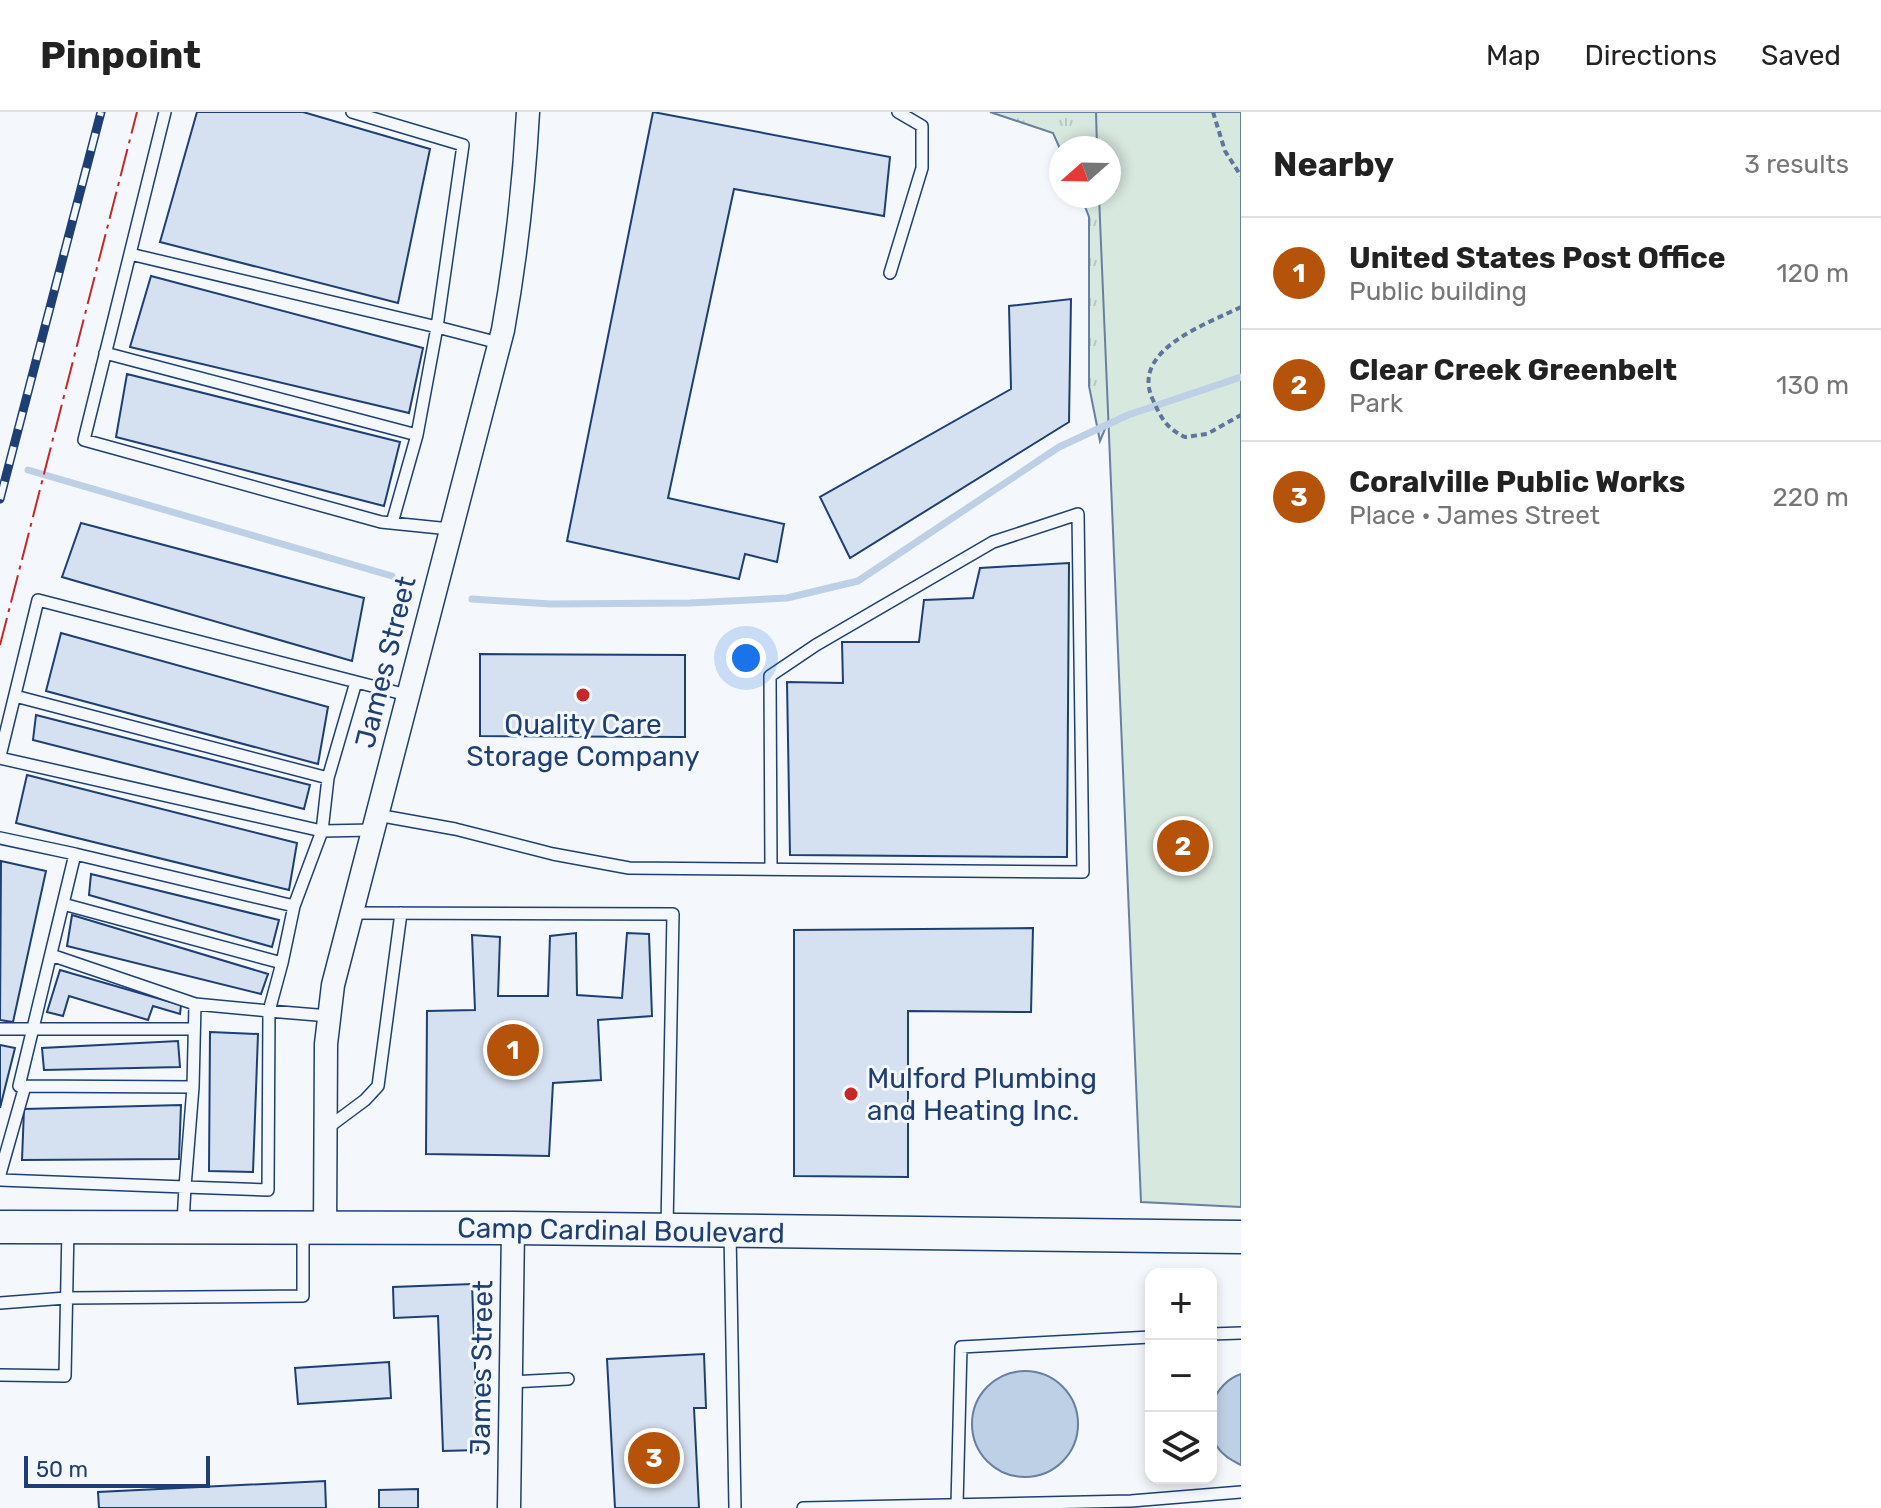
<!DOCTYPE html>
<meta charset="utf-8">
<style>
body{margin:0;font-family:Rubik,sans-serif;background:#f6f6f6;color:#222}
.controls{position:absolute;right:24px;bottom:24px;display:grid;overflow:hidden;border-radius:16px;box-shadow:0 4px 12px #0003}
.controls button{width:72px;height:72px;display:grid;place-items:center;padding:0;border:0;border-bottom:2px solid #e0e0e0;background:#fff;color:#222;font:40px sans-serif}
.compass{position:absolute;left:1049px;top:24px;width:72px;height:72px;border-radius:50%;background:#fff;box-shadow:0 4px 12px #0003;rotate:250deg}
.scale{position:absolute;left:24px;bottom:20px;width:186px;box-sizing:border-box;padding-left:8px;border:4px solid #1d3f73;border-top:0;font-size:22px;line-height:28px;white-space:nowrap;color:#1d3f73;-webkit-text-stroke:6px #f4f7fb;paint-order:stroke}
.you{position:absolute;left:746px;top:546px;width:28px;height:28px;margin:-20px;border:6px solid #fff;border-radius:50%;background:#1a73e8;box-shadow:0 0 0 12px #1a73e833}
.badge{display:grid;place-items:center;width:52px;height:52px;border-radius:50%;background:#b45309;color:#fff;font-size:26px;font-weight:700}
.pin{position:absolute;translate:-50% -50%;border:4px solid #fff;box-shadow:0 2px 8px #0006}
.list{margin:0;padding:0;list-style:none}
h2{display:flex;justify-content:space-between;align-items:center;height:104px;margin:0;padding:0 32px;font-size:34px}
h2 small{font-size:26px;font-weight:400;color:#767676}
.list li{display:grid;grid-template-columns:52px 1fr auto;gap:24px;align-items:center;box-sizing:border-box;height:112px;padding:0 32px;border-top:2px solid #e0e0e0}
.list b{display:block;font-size:30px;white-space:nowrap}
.list p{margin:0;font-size:26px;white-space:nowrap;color:#767676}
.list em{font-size:26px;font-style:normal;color:#767676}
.icon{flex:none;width:44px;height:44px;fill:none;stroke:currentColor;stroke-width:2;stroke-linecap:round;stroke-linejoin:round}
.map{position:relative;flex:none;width:1241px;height:1396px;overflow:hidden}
header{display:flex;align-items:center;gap:48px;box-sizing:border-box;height:112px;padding:0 40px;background:#fff;border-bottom:2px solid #e0e0e0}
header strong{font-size:38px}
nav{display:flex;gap:44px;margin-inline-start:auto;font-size:28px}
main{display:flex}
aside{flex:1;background:#fff}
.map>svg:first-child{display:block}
.grass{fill:url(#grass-tufts);stroke:#687fa3;stroke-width:2}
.park{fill:#d7e8df;stroke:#687fa3;stroke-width:2}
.water{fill:#bed0e5;stroke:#687fa3;stroke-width:2}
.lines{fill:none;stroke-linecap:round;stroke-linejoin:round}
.stream{stroke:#bed0e5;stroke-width:7}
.building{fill:#d5e0f0;stroke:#1d3f73;stroke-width:2}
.lane-casing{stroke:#1d3f73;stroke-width:14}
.street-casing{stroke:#1d3f73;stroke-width:25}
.secondary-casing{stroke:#1d3f73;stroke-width:35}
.path{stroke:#5e769c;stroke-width:4;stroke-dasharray:6 4;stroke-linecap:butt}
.lane{stroke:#f4f7fb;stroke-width:11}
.street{stroke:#f4f7fb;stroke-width:22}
.secondary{stroke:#f4f7fb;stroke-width:32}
.rail-casing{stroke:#1d3f73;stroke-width:9}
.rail{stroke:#f4f7fb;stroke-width:6;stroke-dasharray:18;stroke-linecap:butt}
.power{stroke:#c62828;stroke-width:2;stroke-dasharray:28 6 4 6;stroke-linecap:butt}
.poi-dot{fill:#c62828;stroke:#f4f7fb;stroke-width:3}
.labels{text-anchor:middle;stroke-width:6;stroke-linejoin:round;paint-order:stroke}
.street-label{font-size:28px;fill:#1d3f73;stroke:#f4f7fb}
.poi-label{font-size:28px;fill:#1d3f73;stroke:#f4f7fb}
</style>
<header>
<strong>Pinpoint</strong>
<nav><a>Map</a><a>Directions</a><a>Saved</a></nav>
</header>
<main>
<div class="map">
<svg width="1241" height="1396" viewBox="0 0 1241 1396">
<defs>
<pattern id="grass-tufts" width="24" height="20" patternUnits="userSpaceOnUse" patternTransform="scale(2)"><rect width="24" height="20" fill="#d7e8df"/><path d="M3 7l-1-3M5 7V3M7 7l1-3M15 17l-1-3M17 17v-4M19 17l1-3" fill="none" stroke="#b8c8c3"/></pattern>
</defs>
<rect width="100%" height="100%" fill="#f4f7fb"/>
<path class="grass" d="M 990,0 L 1125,0 L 1139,235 L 1100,329 L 1089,274 L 1089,105 L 1081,84 L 1109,84 L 1109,36 L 1061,36 L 1061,39 L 1053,21 Z"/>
<path class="park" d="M 1096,0 L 1241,0 L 1241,1095 L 1141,1090 L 1099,84 L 1109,84 L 1109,36 L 1097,36 Z"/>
<path class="water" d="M972 1312a53 53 0 1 1 106 0a53 53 0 1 1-106 0Z
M 1241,1262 L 1241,1353 C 1231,1348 1222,1343 1216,1333 C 1200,1307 1214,1271 1241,1262 Z"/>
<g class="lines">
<path class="stream" d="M 28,358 L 392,464
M 472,487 L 550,492 L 690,491 L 787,486 L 858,469 L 1059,335 L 1128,303 L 1241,265"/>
</g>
<path class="building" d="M 197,0 L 303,0 L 430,37 L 398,191 L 160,130 Z
M 653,0 L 890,45 L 884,104 L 734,77 L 668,386 L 784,412 L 777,450 L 745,442 L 739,467 L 567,429 Z
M 151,164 L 423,236 L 409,301 L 130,235 Z
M 1071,187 L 1069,310 L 850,446 L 820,385 L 1011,277 L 1009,194 Z
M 127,262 L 400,330 L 384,394 L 116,325 Z
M 81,411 L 364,486 L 352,549 L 62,465 Z
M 1069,451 L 1067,745 L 790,743 L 787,570 L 843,571 L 842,530 L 919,530 L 924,488 L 973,486 L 980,456 Z
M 61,521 L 328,595 L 318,652 L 46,579 Z
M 480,542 L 685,543 L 685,625 L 480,624 Z
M 36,603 L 310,673 L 304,697 L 33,628 Z
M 27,663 L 297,731 L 289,778 L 16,711 Z
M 1,749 L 46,759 L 13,910 L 0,908 Z
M 91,762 L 279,808 L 272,835 L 89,783 Z
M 72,803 L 268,862 L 261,882 L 67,834 Z
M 1033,816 L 1031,900 L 908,899 L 908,1065 L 794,1064 L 794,818 Z
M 576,821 L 577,883 L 622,886 L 627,821 L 649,822 L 652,904 L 598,908 L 601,968 L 553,971 L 549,1044 L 426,1042 L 427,899 L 475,898 L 472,823 L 500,825 L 498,884 L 548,884 L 550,824 Z
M 60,858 L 181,893 L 180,902 L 153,894 L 148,908 L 69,884 L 63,904 L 47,900 Z
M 210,920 L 258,922 L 253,1060 L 209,1059 Z
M 178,929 L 180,955 L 44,958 L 42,936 Z
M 0,933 L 15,936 L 0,996 Z
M 181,993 L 179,1047 L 22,1048 L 24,997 Z
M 472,1172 L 478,1338 L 443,1339 L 438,1204 L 394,1206 L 393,1175 Z
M 704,1242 L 706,1296 L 694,1296 L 699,1396 L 615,1396 L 607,1247 Z
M 389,1250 L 391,1286 L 298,1292 L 295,1256 Z
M 325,1369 L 326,1396 L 99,1396 L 98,1380 Z
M 418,1377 L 418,1396 L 379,1396 L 379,1378 Z"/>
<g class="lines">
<g class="lane-casing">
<path id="lane" d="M 165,0 L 84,328 L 381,410 L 450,417
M 130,142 L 437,215 L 463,33 L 352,0
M 890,161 L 922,56 L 922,14 L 898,0
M 105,241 L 417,323 L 437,215 L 499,231
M 392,411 L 417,323
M 15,584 L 328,666 L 356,570
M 0,644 L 38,488 L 407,583
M 0,646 L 322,719 L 294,794 L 75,742
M 328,666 L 322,719 L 373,718
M 377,703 L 455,717 L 553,742 L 629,756 L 1083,760 L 1078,402 L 993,430 L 816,533 L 770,564 L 771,756
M 0,726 L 75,742 L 19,974 L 193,975 L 195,892 L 269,899 L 268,1078 L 185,1075 L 183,1111
M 63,792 L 282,851 L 294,794
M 352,801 L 673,802 L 667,1115
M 51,843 L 195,892
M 282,851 L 269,899 L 329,904
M 0,917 L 194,917
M 326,1017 L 365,988 L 378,974 L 401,801
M 0,1062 L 25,974
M 0,1068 L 185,1075 L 193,975
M 730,1121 L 735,1396
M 0,1191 L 66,1186 L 303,1184 L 303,1117
M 1211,1222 L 1241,1221
M 0,1263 L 65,1264 L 68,1116
M 511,1270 L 568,1267
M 957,1393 L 961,1235 L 1151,1225
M 803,1396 L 1131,1389 L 1241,1380"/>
</g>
<g class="street-casing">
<path id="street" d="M 325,1116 L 326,932 L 333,873 L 503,218 C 516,145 524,74 528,0
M 509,1396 L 513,1116"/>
</g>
<g class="secondary-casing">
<path id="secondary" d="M 0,1115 L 513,1116 L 1241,1125"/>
</g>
<path class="path" d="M 1213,0 L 1225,39 L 1241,64
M 1241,195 C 1207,212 1129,238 1153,288 C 1161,306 1166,316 1185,325 L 1207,322 L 1241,303"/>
<use href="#lane" class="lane"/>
<use href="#street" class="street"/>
<use href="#secondary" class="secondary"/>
<g class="rail-casing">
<path id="rail" d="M 0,387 L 101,0"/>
</g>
<use href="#rail" class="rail"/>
<path class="power" d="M 0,533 L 137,0"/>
</g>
<g class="poi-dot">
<circle cx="583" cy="583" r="8"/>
<circle cx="851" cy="982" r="8"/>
</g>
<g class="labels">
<g class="street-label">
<text transform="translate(385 550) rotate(-76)" y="10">James Street</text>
<text transform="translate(621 1118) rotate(1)" y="10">Camp Cardinal Boulevard</text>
<text transform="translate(481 1256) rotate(-89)" y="10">James Street</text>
</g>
<g class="poi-label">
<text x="583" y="622">Quality Care<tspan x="583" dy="32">Storage Company</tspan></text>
<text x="867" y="976" text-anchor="start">Mulford Plumbing<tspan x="867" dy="32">and Heating Inc.</tspan></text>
</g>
</g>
</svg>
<div class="controls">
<button>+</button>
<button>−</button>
<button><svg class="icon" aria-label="layers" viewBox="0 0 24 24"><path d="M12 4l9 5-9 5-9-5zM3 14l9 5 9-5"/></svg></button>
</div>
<svg class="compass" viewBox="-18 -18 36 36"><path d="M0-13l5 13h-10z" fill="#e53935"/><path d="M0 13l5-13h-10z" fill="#767676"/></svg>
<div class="scale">50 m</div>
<div class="you"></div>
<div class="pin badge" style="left:513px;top:938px">1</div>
<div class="pin badge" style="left:1183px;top:734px">2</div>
<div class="pin badge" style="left:654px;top:1346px">3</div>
</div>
<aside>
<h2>Nearby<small>3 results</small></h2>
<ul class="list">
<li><span class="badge">1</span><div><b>United States Post Office</b><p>Public building</p></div><em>120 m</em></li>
<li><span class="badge">2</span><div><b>Clear Creek Greenbelt</b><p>Park</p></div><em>130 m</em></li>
<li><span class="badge">3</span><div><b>Coralville Public Works</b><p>Place · James Street</p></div><em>220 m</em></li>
</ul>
</aside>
</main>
